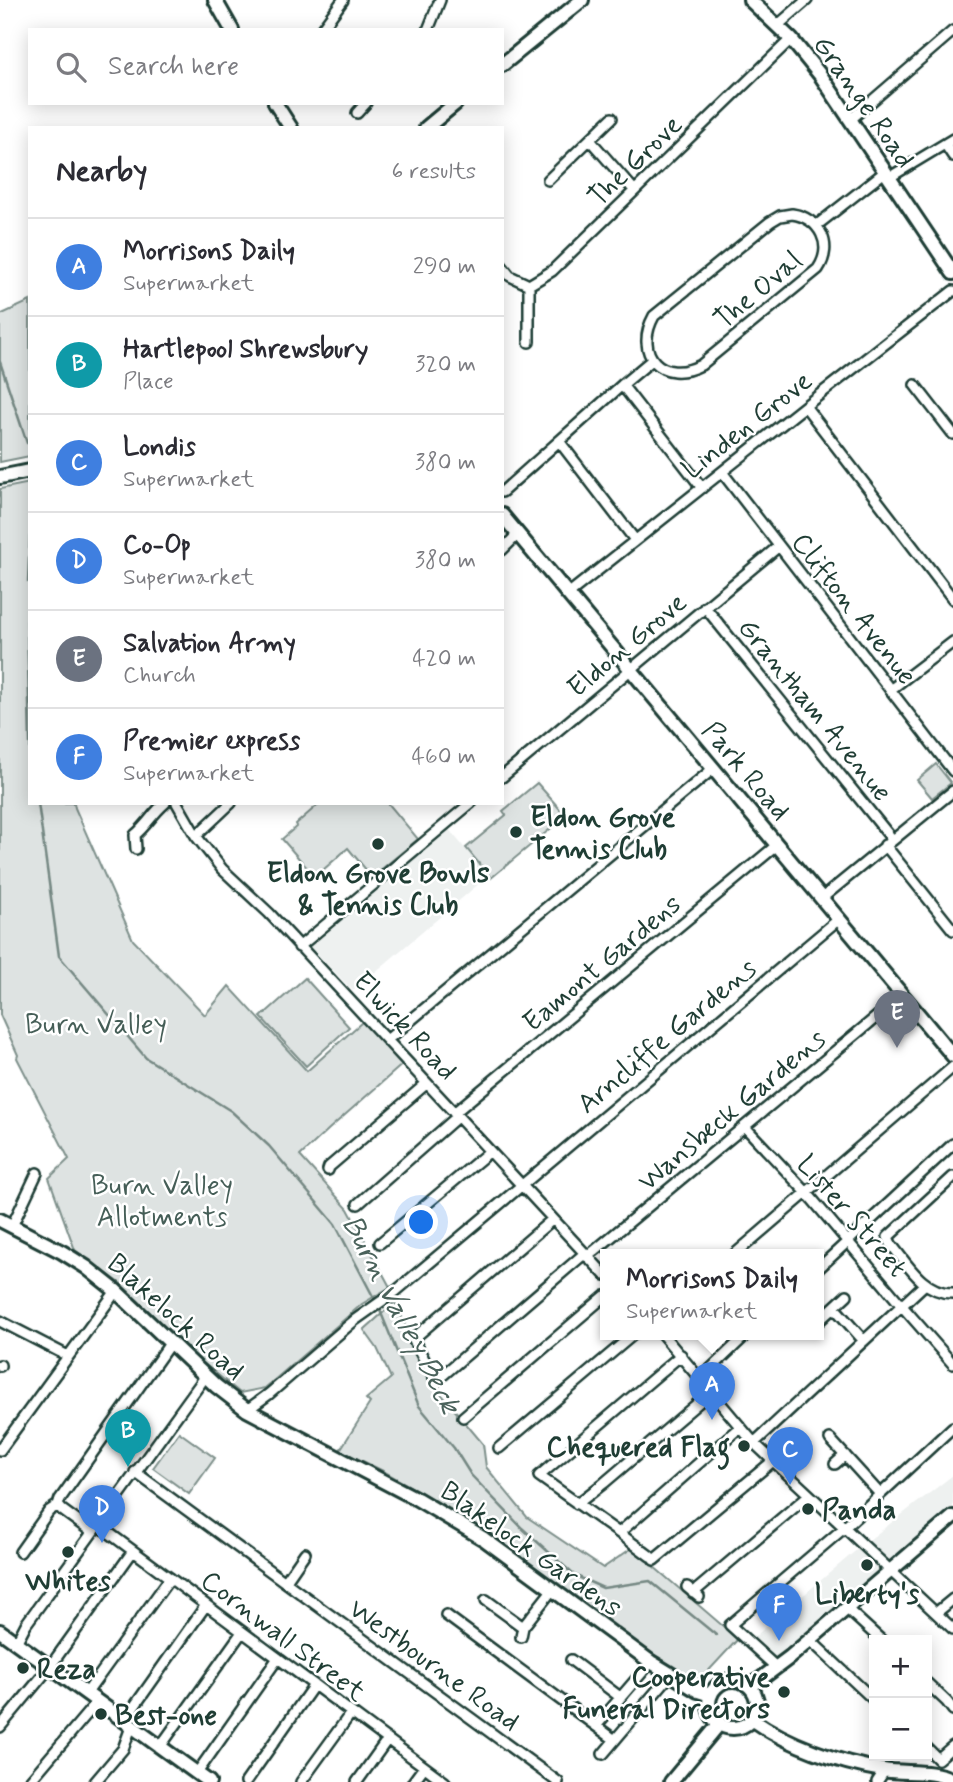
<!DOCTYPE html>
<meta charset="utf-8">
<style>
body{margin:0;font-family:Mynerve,sans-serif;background:#f2f2f3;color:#2b2b33}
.controls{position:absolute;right:21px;bottom:21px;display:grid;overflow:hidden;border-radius:0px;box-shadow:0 4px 18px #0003}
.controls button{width:63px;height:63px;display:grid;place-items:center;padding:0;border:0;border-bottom:2px solid #e1e1e2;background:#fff;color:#2b2b33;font:35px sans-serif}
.you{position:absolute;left:422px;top:1223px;width:24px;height:24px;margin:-18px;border:5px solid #fff;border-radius:50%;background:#1a73e8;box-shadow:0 0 0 10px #1a73e833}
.badge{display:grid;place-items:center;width:46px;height:46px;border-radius:50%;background:#1a73e8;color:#fff;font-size:23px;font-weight:700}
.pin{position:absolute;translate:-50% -58px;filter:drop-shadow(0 2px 4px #0008)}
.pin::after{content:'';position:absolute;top:37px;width:24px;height:21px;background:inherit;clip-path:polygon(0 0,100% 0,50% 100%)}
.popup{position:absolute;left:600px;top:1249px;width:224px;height:91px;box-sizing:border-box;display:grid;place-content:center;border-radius:0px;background:#fff;filter:drop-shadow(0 2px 5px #0005);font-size:23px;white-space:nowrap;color:#7c7c81}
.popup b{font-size:26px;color:#2b2b33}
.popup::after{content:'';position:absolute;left:50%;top:100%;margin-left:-14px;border:14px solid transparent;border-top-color:#fff}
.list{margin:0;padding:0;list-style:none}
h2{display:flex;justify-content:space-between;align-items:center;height:91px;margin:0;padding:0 28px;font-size:30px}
h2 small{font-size:23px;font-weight:400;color:#7c7c81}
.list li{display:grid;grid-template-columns:46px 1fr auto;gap:21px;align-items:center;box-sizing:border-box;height:98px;padding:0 28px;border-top:2px solid #e1e1e2}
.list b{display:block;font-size:26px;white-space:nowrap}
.list p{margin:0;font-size:23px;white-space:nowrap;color:#7c7c81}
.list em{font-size:23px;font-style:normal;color:#7c7c81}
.icon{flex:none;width:38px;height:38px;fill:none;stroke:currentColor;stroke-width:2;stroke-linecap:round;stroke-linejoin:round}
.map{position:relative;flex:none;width:953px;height:1782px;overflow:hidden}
.search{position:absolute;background:#fff;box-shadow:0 4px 18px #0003;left:28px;top:28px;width:476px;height:77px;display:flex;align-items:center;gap:18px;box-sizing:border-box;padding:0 24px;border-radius:0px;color:#7c7c81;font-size:26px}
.panel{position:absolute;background:#fff;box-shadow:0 4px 18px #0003;left:28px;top:126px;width:476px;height:679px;border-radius:0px}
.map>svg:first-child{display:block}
.built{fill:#eef1f0}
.green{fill:#dee3e2;stroke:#7e908b;stroke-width:2}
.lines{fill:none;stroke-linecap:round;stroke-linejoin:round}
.stream{stroke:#758883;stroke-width:2.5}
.street-casing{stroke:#1f3d34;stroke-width:14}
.secondary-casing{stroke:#1f3d34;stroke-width:18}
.street{stroke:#fff;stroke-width:9}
.secondary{stroke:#fff;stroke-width:12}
.poi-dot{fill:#1f3d34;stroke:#fff;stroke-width:2.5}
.labels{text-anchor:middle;stroke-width:5;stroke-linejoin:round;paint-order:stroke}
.street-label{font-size:28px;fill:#1f3d34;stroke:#fff}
.poi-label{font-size:28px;font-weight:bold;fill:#1f3d34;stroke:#fff;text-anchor:start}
.park-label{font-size:28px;fill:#455e57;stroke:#fff}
.water-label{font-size:30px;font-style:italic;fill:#4a625b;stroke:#fff}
</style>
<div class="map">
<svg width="953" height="1782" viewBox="0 0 953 1782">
<rect width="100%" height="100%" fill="#fff"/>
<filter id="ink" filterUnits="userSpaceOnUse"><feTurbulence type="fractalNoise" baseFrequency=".0143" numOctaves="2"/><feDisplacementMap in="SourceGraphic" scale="14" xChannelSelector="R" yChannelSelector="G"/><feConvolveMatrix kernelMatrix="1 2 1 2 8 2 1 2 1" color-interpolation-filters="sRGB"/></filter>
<g filter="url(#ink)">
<path class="built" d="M 448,828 L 488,876 L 353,991 L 309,945 Z
M 953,1475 L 953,1509 L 777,1660 L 752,1639 L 860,1547 Z"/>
<path class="green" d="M 30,301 L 30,456 L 0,462 L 0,315 Z
M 30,483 L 30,803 L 74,803 L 75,808 L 133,940 L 205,1015 L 229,986 L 307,1071 L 362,1022 L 404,1063 L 329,1129 L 300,1156 L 348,1209 L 390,1287 L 362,1304 L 265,1388 L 240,1393 L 196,1357 L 120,1283 L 75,1250 L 49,1178 L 69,1159 L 17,1058 L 18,1055 L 0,1015 L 0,489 Z
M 936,764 L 951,783 L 932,798 L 917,780 Z
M 537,783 L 566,816 L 491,878 L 466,848 L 506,815 L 503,811 Z
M 320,803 L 388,803 L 418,839 L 372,877 L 348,848 L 315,877 L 282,839 L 297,826 L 296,824 Z
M 305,978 L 349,1027 L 306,1066 L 261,1017 Z
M 395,1302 L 432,1383 L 483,1444 L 486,1467 L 527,1517 L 603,1568 L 632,1548 L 738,1639 L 701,1679 L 682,1677 L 572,1598 L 459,1514 L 383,1471 L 340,1450 L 370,1403 L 366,1399 L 391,1378 L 377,1348 L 364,1330 Z
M 179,1432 L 215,1458 L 189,1494 L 153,1468 Z"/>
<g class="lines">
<path class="stream" d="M 0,362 L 27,443
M 28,582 L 30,536
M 27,621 L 30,744
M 38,803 L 59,956 L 146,1058 L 231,1111 L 269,1146 L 335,1224 L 376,1302
M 379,1308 L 419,1406 L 454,1448 L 471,1475 L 522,1528 L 574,1575 L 603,1588 L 650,1581 L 716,1635"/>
<g class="street-casing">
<path id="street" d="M 777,26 L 807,0
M 321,30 L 343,0
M 428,30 L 440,0
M 357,113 L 366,103
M 851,119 L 953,31
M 590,140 L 634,190
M 945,144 L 953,156
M 890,177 L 953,139
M 548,180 L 612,118
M 792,214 C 820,218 834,245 818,269 L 701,365 C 662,385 633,354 654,316 L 770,222 L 780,216 Z
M 817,225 L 886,171
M 502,266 L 510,276 L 529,285 L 552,271 L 791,39
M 529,285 L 529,342
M 622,385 L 702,488
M 915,385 L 953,434
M 805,406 L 953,599
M 559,441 L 635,540
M 722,472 L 953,771
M 502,492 L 622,385 L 652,360
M 502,550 L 518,534
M 568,594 L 805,406 L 953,291
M 705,607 L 892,839
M 890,690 L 953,642
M 502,777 L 779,546
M 177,803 L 196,836 L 222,869 L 269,913 L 605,1275
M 196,836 L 231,803
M 885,845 L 953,930
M 136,849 L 135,835 C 147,825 153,813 165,803
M 822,898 L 953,791
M 299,947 L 471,803
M 387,1040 L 714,768
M 454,1113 L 777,845
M 745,1127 L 807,1193 L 902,1306 L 953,1364
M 328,1170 L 329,1167 L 426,1084
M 953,1177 L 888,1237 L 891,1244 C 907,1264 924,1294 953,1293
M 358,1204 L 457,1117
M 553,1219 L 413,1339 L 436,1381 L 584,1254
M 12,1226 L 37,1173
M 380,1243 L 489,1152
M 735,1254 L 953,1067
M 587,1257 L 903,995
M 819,1268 L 953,1144
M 834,1307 L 864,1341
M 820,1320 L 847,1295
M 0,1321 L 68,1356
M 662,1334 L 754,1443 L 953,1629
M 0,1365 L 0,1366
M 700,1379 L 747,1334
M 247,1410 L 269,1394 L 355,1320 L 396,1291 L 839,919
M 463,1417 L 605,1296
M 830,1439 L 880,1494
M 754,1443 L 925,1284
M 499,1448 L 634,1334
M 0,1450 L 116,1291
M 835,1464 L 845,1455
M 135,1472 L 558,1782
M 577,1504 L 604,1483 L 711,1392
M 58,1505 L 62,1510 L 92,1532
M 97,1524 L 445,1782
M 619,1533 L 740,1427
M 20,1552 L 49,1511 L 58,1505 L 60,1499 L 171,1342
M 650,1556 L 619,1533 L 539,1476 L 681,1355
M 654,1560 L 773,1461
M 285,1582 L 305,1553
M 687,1587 L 699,1597
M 693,1593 L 809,1495
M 486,1600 L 523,1627
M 846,1608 L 881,1640
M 936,1613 L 953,1599
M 446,1615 L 615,1740
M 521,1637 L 523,1627 L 553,1589
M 810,1640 L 874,1700
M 16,1643 L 26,1624 L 205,1377
M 571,1660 L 620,1697
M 777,1668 L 730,1625 L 844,1528 L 953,1427
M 927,1683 L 947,1702 L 953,1710
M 86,1694 L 170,1578
M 124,1721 L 206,1605
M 596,1726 L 651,1662
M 0,1727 L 49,1668 L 133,1551
M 160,1747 L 242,1632
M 927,1748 L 938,1759 L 953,1746
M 603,1754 L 671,1674
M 197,1773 L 278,1658
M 29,1782 L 97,1702
M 95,1782 L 123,1749 L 131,1727
M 246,1782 L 314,1685
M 301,1782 L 351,1713
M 357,1782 L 387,1740
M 413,1782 L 424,1767
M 877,1782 L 885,1770"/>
</g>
<g class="secondary-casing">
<path id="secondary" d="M 215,0 L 232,30
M 750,0 L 791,39 L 821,76 L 953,273
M 502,65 L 582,0
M 275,103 L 291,128
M 426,128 L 456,103
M 0,477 L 30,471
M 502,515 L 953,1056
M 0,1220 L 62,1252 L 86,1267 L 116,1291 L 216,1386 L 247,1410 L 417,1499 L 484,1539 L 651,1662 L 698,1691 L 711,1695
M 0,1631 L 209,1782
M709 1704a24 24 0 1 1 48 0a24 24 0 1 1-48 0Z
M 750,1687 L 790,1657 L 953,1517
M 751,1719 C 788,1745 839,1763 883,1770 C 906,1774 931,1769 953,1780
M 671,1782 L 720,1723"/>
</g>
<use href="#street" class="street"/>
<use href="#secondary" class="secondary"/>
</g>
</g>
<g class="poi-dot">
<circle cx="516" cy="832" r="7"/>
<circle cx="378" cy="844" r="7"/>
<circle cx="744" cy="1446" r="7"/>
<circle cx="808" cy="1509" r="7"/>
<circle cx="68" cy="1552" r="7"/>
<circle cx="867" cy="1565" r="7"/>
<circle cx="23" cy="1668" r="7"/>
<circle cx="784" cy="1692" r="7"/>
<circle cx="101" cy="1714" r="7"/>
</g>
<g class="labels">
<g class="street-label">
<text transform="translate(865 101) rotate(55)" y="10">Grange Road</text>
<text transform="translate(634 160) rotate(-44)" y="10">The Grove</text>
<text transform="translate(757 289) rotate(-40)" y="10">The Oval</text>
<text transform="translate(746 424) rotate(-38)" y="10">Linden Grove</text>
<text transform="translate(855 608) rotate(52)" y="10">Clifton Avenue</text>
<text transform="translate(626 644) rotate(-40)" y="10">Eldon Grove</text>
<text transform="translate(816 709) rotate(51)" y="10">Grantham Avenue</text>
<text transform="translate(747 770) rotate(50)" y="10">Park Road</text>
<text transform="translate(601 962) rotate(-40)" y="10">Eamont Gardens</text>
<text transform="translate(406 1025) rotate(47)" y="10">Elwick Road</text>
<text transform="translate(666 1035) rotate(-40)" y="10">Arncliffe Gardens</text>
<text transform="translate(731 1109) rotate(-40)" y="10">Wansbeck Gardens</text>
<text transform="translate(853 1215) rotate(49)" y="10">Lister Street</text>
<text transform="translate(177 1316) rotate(42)" y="10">Blakelock Road</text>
<text transform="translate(532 1548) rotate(35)" y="10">Blakelock Gardens</text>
<text transform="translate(284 1635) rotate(37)" y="10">Cornwall Street</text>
<text transform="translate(435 1664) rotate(36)" y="10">Westbourne Road</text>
</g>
<g class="poi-label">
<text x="530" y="826">Eldon Grove<tspan x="530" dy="32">Tennis Club</tspan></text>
<text x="378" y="882" text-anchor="middle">Eldon Grove Bowls<tspan x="378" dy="32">&amp; Tennis Club</tspan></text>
<text x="730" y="1456" text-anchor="end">Chequered Flag</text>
<text x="822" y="1519">Panda</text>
<text x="68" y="1590" text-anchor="middle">Whites</text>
<text x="867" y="1603" text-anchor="middle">Liberty's</text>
<text x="37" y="1678">Reza</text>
<text x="770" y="1686" text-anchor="end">Cooperative<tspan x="770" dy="32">Funeral Directors</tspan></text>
<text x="115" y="1724">Best-one</text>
</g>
<g class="park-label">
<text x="96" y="1033">Burn Valley</text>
<text x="162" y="1194">Burn Valley<tspan x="162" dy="32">Allotments</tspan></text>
</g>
<g class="water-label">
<text transform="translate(402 1314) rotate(62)" y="10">Burn Valley Beck</text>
</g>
</g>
</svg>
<div class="controls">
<button>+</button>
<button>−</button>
</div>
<div class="you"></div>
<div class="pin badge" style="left:712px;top:1420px;background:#3f7fe0">A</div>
<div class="popup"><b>Morrisons Daily</b>Supermarket</div>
<div class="pin badge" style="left:128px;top:1467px;background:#0f9aa8">B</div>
<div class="pin badge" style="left:790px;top:1485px;background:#3f7fe0">C</div>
<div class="pin badge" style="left:102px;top:1543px;background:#3f7fe0">D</div>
<div class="pin badge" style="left:897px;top:1048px;background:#6b7280">E</div>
<div class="pin badge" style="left:779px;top:1641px;background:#3f7fe0">F</div>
<div class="search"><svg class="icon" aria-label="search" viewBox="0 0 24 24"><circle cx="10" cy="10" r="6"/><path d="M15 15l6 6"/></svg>Search here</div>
<section class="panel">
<h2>Nearby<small>6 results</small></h2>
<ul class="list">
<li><span class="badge" style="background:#3f7fe0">A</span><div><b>Morrisons Daily</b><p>Supermarket</p></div><em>290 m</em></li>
<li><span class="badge" style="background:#0f9aa8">B</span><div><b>Hartlepool Shrewsbury</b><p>Place</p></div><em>320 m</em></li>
<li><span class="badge" style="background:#3f7fe0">C</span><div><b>Londis</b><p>Supermarket</p></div><em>380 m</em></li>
<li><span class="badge" style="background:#3f7fe0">D</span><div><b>Co-Op</b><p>Supermarket</p></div><em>380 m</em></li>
<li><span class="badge" style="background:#6b7280">E</span><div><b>Salvation Army</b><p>Church</p></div><em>420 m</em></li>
<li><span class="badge" style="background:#3f7fe0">F</span><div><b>Premier express</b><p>Supermarket</p></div><em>460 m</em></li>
</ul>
</section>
</div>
